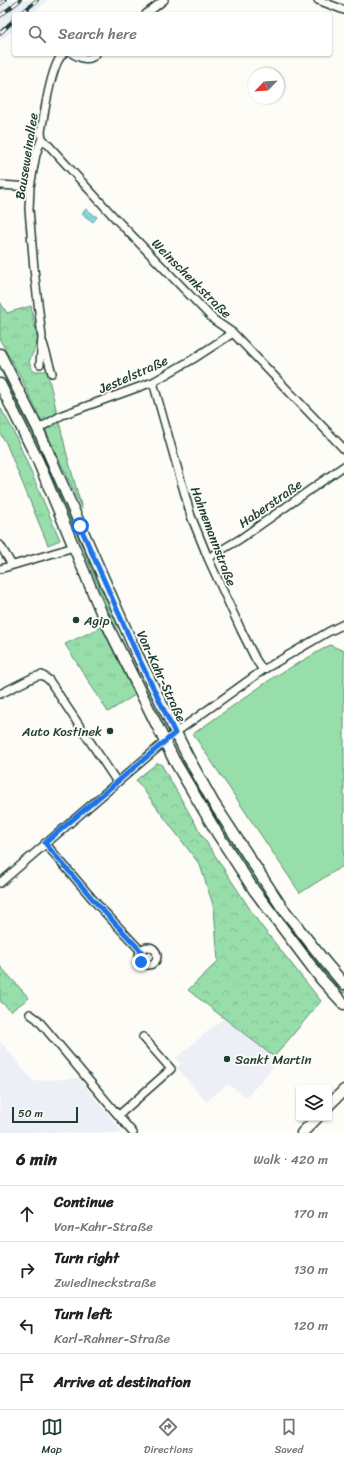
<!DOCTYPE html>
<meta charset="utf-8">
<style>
body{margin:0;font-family:Sriracha,sans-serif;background:#f2f2f2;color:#202124}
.controls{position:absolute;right:12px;bottom:12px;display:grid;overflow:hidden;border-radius:4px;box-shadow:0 1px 3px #0004}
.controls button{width:36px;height:36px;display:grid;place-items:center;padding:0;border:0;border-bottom:1px solid #e0e0e0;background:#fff;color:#202124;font:20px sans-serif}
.compass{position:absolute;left:248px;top:68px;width:36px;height:36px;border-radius:50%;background:#fff;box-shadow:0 1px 3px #0004;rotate:245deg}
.scale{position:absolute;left:12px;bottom:10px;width:66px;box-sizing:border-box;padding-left:4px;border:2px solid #1f3d34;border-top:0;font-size:11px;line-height:14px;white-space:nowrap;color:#1f3d34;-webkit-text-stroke:3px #fdfcf7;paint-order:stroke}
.stop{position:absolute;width:12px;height:12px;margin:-9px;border:3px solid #1a73e8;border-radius:50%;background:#fff}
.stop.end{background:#1a73e8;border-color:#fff;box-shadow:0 1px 4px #0008}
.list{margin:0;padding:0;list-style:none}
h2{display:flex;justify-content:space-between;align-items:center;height:52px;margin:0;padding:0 16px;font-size:17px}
h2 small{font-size:13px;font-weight:400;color:#757577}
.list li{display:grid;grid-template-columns:26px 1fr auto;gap:12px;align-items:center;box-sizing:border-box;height:56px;padding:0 16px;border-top:1px solid #e0e0e0}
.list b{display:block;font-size:15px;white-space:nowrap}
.list p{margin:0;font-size:13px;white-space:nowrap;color:#757577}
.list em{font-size:13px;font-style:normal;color:#757577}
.icon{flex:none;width:22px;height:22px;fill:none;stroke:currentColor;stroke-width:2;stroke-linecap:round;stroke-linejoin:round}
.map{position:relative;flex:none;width:344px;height:1133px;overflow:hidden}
.search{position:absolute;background:#fff;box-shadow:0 1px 3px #0004;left:12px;right:12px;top:12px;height:44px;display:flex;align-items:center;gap:10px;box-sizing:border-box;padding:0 14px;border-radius:4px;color:#757577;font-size:15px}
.sheet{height:276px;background:#fff}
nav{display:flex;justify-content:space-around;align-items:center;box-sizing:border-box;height:56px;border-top:1px solid #e0e0e0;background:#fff;font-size:11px;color:#757577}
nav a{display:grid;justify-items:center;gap:2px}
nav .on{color:#1f3d34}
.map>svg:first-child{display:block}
.built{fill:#edeff7}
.grass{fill:url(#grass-tufts);stroke:#5b8e70}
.park{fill:url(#park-crowns);stroke:#5b8e70}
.pitch{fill:#97deab;stroke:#5b8e70}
.water{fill:url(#water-waves);stroke:#5f9c9e}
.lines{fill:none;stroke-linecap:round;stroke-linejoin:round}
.street-casing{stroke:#1f3d34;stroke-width:10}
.secondary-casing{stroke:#1f3d34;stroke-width:13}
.street{stroke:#fdfcf7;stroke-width:7}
.secondary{stroke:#fdfcf7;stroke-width:10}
.rail-casing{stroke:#1f3d34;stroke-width:4}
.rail{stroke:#fdfcf7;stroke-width:2.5;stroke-dasharray:8;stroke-linecap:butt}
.route{stroke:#1a73e8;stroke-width:5}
.poi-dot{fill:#1f3d34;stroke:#fdfcf7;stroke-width:1.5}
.labels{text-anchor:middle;stroke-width:3.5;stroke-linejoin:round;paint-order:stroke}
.street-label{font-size:13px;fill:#1f3d34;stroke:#fdfcf7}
.poi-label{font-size:13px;fill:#1f3d34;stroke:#fdfcf7;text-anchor:start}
</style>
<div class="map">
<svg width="344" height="1133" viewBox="0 0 344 1133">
<defs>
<pattern id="grass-tufts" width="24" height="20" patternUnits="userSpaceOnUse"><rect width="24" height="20" fill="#97deab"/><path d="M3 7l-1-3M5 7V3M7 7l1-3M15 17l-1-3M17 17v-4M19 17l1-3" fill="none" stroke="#82bf94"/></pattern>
<pattern id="park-crowns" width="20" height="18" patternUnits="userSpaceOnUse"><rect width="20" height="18" fill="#97deab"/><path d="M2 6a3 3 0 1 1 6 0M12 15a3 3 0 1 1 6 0" fill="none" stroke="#82bf94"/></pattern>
<pattern id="water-waves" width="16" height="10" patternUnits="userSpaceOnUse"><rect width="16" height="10" fill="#8adbe5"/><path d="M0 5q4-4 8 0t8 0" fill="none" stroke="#77bdc5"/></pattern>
</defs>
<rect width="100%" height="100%" fill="#fdfcf7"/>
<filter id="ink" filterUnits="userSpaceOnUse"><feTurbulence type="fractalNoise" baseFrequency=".025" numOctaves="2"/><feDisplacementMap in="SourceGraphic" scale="8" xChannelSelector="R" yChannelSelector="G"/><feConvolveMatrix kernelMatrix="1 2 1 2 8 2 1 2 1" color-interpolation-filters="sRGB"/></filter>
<g filter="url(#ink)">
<path class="built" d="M 0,0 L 48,0 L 32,14 L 14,14 L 14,29 L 0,41 Z
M 224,1018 L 278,1061 L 247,1097 L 227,1084 L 206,1102 L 177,1068 L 181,1064 L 176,1058 Z
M 0,1041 L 33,1081 L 79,1078 L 123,1133 L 0,1133 Z"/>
<path class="grass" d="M 0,361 L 20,401 L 77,524 L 73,526 L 40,448 L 0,369 Z
M 0,407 L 13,430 L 60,540 L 48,545 L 6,443 L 0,433 Z
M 80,531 L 164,714 L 162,716 L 122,632 L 113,622 L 76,532 Z
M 102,627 L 135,695 L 108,712 L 65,644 Z
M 184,760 L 230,839 L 239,845 L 344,987 L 344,994 C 279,925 228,843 182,761 Z"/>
<path class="park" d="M 0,302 L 7,313 L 31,306 L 38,341 L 29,362 L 33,371 L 47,371 L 67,455 L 82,509 L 22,379 L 0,340 Z
M 157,763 L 161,764 L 203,837 L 259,923 L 321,1001 L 274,1057 L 188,990 L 218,961 L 214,908 L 200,865 L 136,780 Z
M 0,966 L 29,998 L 11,1011 L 0,1001 Z"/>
<path class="pitch" d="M 330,645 L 344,651 L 344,865 L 300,893 L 193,734 L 274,677 Z"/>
<path class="water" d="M 86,209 L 97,217 L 93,222 L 82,214 Z"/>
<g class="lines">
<g class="street-casing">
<path id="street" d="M 318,0 L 344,10
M 146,14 L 164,0
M 73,54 C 81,58 89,62 96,54
M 42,138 L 115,218 L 214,320 L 233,333 L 344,449
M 0,185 L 30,187
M 43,343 L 52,373
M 40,364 L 42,337 L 34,269 L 29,209 L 30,187 L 36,154 L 42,138 L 41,132 C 44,115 51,64 63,54
M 153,382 L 191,516 L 208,558 L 241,630 L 256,660 L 263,670
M 38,429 L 62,415 L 153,382 L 193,359 L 233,333
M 0,545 L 12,565
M 208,558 L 240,539 L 344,466
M 0,569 L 74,547
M 0,694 L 34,677 L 42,675 L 49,680 L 117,782
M 45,843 L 96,903 L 141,951
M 0,883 L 175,733 L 263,670 L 328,632 L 344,624
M139 956a9 9 0 1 1 18 0a9 9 0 1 1-18 0Z
M 30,1014 L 37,1019 L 44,1027 L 133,1133
M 119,1115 L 171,1069 L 143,1037"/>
</g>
<g class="secondary-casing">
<path id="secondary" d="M 0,354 L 38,429 L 135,650 L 188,757 L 213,802 L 281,906 L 326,963 L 344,984
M 0,384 L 38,461 L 101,612 L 174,760 L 217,833 L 254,890 L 321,979 L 344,1004
M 329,1105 L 344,1090
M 302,1133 L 317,1118"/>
</g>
<use href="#street" class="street"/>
<use href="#secondary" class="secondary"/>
<g class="rail-casing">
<path id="rail" d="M 0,4 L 5,0
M 21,14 L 37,0
M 0,16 L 20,0
M 0,33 L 14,20"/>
</g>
<use href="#rail" class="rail"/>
</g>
</g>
<g class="lines" filter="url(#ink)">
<path class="route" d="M 80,526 L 135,650 L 175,733 L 45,843 L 96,903 L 141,951 L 139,956 L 141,962"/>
</g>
<g class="poi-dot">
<circle cx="76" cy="620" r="4"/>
<circle cx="110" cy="731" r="4"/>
<circle cx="227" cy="1059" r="4"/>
</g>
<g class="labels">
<g class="street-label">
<text transform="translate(26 156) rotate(-81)" y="5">Bauseweinallee</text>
<text transform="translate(192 278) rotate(45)" y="5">Weinschenkstraße</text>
<text transform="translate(133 374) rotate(-24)" y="5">Jestelstraße</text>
<text transform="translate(270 503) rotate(-35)" y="5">Haberstraße</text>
<text transform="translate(214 536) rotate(69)" y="5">Hahnemannstraße</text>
<text transform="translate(162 676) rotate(65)" y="5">Von-Kahr-Straße</text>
</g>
<g class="poi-label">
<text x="84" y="625">Agip</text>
<text x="102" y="736" text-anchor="end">Auto Kostinek</text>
<text x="235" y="1064">Sankt Martin</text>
</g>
</g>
</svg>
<div class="controls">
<button><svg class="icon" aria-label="layers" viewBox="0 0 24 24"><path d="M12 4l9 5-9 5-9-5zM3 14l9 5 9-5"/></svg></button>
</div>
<svg class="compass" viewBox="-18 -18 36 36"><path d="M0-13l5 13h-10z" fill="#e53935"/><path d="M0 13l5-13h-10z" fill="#757577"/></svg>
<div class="scale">50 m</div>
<div class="stop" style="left:80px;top:526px"></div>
<div class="stop end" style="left:141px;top:962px"></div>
<div class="search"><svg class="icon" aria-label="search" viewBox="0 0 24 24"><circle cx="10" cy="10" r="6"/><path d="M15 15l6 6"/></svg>Search here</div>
</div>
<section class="sheet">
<h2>6 min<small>Walk · 420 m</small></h2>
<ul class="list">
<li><svg class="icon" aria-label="ahead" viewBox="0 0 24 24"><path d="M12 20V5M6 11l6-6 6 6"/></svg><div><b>Continue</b><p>Von-Kahr-Straße</p></div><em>170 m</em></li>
<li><svg class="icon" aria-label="right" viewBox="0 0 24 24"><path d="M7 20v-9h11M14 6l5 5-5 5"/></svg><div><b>Turn right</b><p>Zwiedineckstraße</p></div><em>130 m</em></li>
<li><svg class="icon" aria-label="left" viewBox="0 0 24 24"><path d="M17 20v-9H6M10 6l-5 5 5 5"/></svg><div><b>Turn left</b><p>Karl-Rahner-Straße</p></div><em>120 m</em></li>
<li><svg class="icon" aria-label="arrive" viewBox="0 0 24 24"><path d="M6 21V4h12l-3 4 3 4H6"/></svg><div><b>Arrive at destination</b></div></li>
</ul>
</section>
<nav>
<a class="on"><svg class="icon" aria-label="map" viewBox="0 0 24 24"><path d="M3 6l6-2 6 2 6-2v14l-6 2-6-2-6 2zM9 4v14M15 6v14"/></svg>Map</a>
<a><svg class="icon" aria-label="directions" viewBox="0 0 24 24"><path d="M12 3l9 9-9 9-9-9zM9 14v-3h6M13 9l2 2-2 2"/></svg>Directions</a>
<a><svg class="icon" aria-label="saved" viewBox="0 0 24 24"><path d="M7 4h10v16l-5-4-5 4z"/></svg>Saved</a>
</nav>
